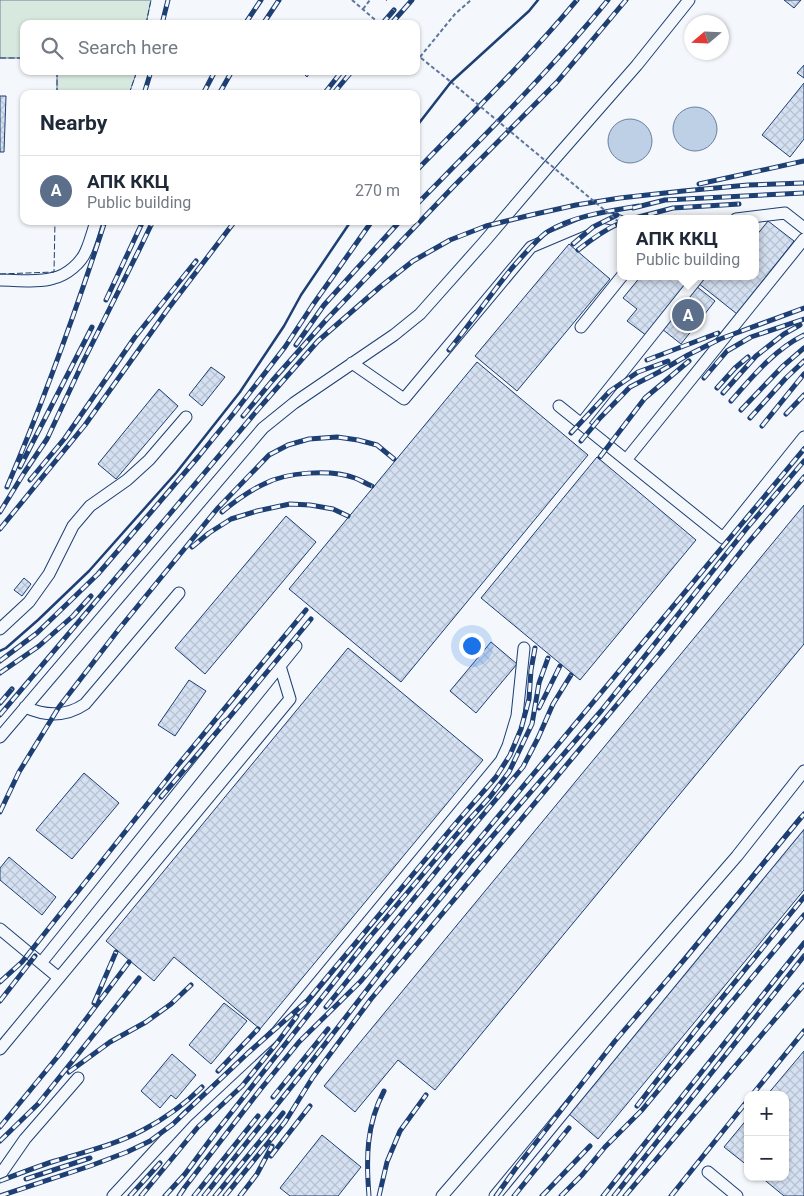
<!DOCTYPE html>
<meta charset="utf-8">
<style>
body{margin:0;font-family:Roboto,sans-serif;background:#f6f6f7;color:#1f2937}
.controls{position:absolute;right:15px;bottom:15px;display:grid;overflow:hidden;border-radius:10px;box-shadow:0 1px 4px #0004}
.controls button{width:45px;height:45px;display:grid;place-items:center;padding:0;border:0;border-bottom:1px solid #e0e1e3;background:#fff;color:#1f2937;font:25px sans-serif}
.compass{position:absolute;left:684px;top:15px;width:45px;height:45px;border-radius:50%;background:#fff;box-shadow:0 1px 4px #0004;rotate:251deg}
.you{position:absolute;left:471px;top:645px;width:18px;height:18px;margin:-12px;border:4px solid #fff;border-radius:50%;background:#1a73e8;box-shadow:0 0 0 8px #1a73e833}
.badge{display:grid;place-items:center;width:32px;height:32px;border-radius:50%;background:#b45309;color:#fff;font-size:16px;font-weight:700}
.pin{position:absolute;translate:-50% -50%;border:2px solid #fff;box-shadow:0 1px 5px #0006}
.popup{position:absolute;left:617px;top:215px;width:142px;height:65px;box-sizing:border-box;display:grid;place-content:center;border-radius:10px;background:#fff;filter:drop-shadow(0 1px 4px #0005);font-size:16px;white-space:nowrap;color:#747a83}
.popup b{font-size:19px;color:#1f2937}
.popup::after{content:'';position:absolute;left:50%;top:100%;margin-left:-10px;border:10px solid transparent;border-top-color:#fff}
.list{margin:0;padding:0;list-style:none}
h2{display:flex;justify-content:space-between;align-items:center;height:65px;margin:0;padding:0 20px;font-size:21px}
h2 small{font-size:16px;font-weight:400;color:#747a83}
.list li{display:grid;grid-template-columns:32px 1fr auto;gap:15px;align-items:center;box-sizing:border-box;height:70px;padding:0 20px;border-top:1px solid #e0e1e3}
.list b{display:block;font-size:19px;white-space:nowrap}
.list p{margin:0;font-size:16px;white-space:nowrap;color:#747a83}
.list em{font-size:16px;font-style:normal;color:#747a83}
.icon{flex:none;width:28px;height:28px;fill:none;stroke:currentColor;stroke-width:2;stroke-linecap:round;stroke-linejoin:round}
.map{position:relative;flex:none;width:804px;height:1196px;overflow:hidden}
.search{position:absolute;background:#fff;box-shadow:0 1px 4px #0004;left:20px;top:20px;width:400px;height:55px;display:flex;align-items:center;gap:12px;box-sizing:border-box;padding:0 18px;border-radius:10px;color:#747a83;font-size:19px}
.panel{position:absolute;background:#fff;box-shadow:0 1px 4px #0004;left:20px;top:90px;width:400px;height:135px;border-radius:10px}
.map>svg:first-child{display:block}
.pitch{fill:#d7e8df;stroke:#687fa3}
.water{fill:#bed0e5;stroke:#687fa3}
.building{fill:url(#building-cross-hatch);stroke:#1d3f73}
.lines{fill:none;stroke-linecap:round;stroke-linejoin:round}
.minor-casing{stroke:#1d3f73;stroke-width:13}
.path{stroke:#5e769c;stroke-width:2;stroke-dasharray:4 2.5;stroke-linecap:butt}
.minor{stroke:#f4f7fb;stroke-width:11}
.rail-casing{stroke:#1d3f73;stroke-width:5}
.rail{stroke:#f4f7fb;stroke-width:3;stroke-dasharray:9;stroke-linecap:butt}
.path-bridge{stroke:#5e769c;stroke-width:2;stroke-dasharray:4 2.5;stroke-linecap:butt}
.fence{stroke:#1d3f73;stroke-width:1;stroke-dasharray:6 2.5;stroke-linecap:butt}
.wall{stroke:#1d3f73;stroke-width:2.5}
</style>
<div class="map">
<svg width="804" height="1196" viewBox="0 0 804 1196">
<defs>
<pattern id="building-cross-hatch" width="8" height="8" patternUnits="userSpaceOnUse" patternTransform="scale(1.25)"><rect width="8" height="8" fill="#d5e0f0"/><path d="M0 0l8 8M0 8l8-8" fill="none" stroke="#b6c1d1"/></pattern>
</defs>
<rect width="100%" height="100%" fill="#f4f7fb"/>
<path class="pitch" d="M 0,0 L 151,0 L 146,24 L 24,24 L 24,58 L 0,58 Z
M 57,71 L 137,71 L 129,94 L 57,94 Z"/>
<path class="water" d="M673 129a22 22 0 1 1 44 0a22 22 0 1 1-44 0Z
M608 141a22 22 0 1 1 44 0a22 22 0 1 1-44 0Z"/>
<path class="building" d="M 784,0 L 801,0 L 794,8 Z
M 804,65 L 804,78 L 797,73 Z
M 301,71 L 311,71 L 307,77 Z
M 804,83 L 804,139 L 790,157 L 762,135 Z
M 0,96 L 6,96 L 4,152 L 0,152 Z
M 768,221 L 794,241 L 737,314 L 698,283 L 703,276 L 756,276 L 756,236 Z
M 569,244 L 610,279 L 517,391 L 475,356 Z
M 641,276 L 694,276 L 647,336 L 627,321 L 637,309 L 623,298 Z
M 696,286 L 715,301 L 681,344 L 662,329 Z
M 477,362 L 588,455 L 401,682 L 289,589 Z
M 211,367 L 225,377 L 202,406 L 189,395 Z
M 159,389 L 178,406 L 116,479 L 98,464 Z
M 597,457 L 696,540 L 580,680 L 481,598 Z
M 804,505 L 804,644 L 435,1090 L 398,1060 L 355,1112 L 324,1086 Z
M 286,516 L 316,542 L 205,674 L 175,648 Z
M 24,578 L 31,584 L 22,596 L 14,590 Z
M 491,642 L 517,664 L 476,713 L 450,691 Z
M 348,648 L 483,760 L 260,1029 L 174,957 L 154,981 L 106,941 Z
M 189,680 L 206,691 L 175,736 L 158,725 Z
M 84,773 L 119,803 L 72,859 L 36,830 Z
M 804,828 L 804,890 L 598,1139 L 568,1113 Z
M 9,857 L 56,897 L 42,915 L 0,880 L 0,868 Z
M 224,1003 L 247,1021 L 211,1064 L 189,1045 Z
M 804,1051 L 804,1196 L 784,1196 L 761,1177 L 785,1177 L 785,1095 L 767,1095 Z
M 172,1054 L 196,1075 L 176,1099 L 171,1095 L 160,1108 L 141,1091 Z
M 748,1118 L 748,1166 L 724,1147 Z
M 322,1135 L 361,1167 L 338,1196 L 290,1196 L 280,1188 Z"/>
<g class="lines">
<g class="minor-casing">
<path id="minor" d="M 736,219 L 785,213 L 804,228
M 0,280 C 16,280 39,283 54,278 C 67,275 81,263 86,251 C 90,242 93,231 96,221
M 581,327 L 622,276
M 352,363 L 404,399 L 531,247 L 602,217 L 620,221
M 559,406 L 723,538 L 804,437
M 581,424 L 699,276
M 626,460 L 804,239
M 0,629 L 29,602 L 49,574 L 73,526 L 90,506 L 127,480 L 149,460 L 186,417
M 25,707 C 45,716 66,717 85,704 L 179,593
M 0,737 L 263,428 L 294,403 L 394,335 L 420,314 L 484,242 L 553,161 L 637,65 L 689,0
M 0,929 L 59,978
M 41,963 L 296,646
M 0,1049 L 290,699 L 280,666
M 708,1172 L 737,1196
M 0,1175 L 25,1139 L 78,1078
M 113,1196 L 186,1117 L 277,1032 L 501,761 L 508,746 L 517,716 L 524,648
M 442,1196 L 737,856 L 804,771
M 495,1196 L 804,820"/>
</g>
<path class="path" d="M 352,0 L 380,24
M 386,0 L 387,0
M 363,9 L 370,0
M 416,54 L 451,82
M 420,57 L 455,14 L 471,0"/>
<use href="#minor" class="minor"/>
<g class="rail-casing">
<path id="rail" d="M 162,24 L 168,0
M 245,24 L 261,0
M 263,24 L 279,0
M 382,24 L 394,10
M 391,24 L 412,0
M 144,94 L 151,71
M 203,94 L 215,71
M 219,94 L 232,71
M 324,94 L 342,71
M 333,94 L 352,71
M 416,171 C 470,115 527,60 577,0
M 699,184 L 804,161
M 416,205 C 482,138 549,72 608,0
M 633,208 L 665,200 L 804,193
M 631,219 L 673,208 L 739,204
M 573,244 L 593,227 L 617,215
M 578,250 C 592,239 604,230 620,223
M 106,300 L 143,221
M 296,345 L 324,305 L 400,221
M 449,350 C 471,323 490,295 512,268 C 521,258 536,240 547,232 C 572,216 609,211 639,206
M 647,360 L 718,333
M 704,378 L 727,351 L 751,337 L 804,319
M 717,388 L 735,368 L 748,357
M 723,393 L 756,356 L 784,334 L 800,325
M 731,401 C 753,376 774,350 804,335
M 741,410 L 782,367 L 804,348
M 786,414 L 804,395
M 243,416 L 272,381 L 327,319 L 454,186 L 557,82 L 626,0
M 750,418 L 786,378 L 804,361
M 762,426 L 804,374
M 571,433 L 610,391 L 638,372 L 668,361
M 581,441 L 600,418 L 630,387 L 659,372 L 688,355 L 720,339 L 804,308
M 600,457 L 645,398 L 689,361
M 20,467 L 92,327
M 30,480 L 65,438 L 135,337 L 196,261
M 7,487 C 44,400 76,311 105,221
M 0,512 L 24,473 L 47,439 L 83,362 L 141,246 L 153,221
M 222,512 C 235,501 249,491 264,484 C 286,472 331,469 355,478 C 361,480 366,484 372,486
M 0,529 L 85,425 L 168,309 L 235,221
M 192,547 L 209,533 L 231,519 L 257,511 L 290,504 L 310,505 L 333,509 L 348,516
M 0,661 L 37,633 L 98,574 L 199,456 L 234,413 L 285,347 L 312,306 L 372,221
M 0,673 L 39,646 L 73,616 L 91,596
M 0,703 L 12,689
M 539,708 L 560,666
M 0,715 L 255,413 L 318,341 L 380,287 L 413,261 L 450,240 L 486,226 L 531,215 L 576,205 L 620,198 L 683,191 L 748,185 L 804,183
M 222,724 L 228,719 L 311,619
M 161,797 L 228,719
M 0,812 L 19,772 L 59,707 L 119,629 L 217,509 L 269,455 L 288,445 L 309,439 L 337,437 L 358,440 L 377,445 L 394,459
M 0,982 L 22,962 L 178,765 L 306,610
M 0,1001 L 35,956
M 94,1003 L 116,952
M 326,1007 L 446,859 L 523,767 L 538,738 L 553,704 L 571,675
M 218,1071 L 258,1029
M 69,1072 L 110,1042 L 146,1022 L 171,1004 L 191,985
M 752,1095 L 804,1031
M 273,1097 L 328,1029
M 637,1106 L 695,1031 L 804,897
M 0,1127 L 59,1055 L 129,962
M 0,1141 L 38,1104 L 139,978
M 271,1156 L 310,1106
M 26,1179 L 90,1158
M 0,1181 C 18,1174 36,1167 55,1161 C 84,1152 115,1145 143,1130 C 164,1119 185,1104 202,1087
M 0,1196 L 90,1166 L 127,1152 L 150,1141 L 173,1124 L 248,1053 L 307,1001 L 455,824 L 496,777 L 510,755 L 521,729 L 529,699 L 531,670 L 535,648
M 130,1196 L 160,1163
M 141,1196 L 198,1127 L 242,1086 L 277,1043 L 297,1016
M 165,1196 L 185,1174 L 216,1132 L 369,938 L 467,822 L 490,797 L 509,772 L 532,724 L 539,683 L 548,658
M 179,1196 L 185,1187 L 260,1090 L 299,1042 L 361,981 L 804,449
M 194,1196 L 258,1116
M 204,1196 L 308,1066 L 390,960 L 471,861 L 601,711 L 747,528 L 804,461
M 215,1196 L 283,1113
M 225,1196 L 285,1122 L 313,1077 L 371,999 L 661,652 L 747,544 L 804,477
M 240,1196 L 257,1174 L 272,1146
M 369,1196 C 366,1159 366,1125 384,1091
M 379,1196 L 387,1162 L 400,1131 L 426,1095
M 496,1196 L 516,1168 L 615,1041 L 685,959 L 804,814
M 514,1196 L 569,1128
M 542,1196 L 590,1146
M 561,1196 L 582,1175 L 605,1147 L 642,1110 L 804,915
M 603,1196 L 804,943
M 614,1196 L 804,956
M 625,1196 L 804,985
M 671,1196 L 748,1100"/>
</g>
<use href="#rail" class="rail"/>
<path class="path-bridge" d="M 451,82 L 620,223"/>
<path class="fence" d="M 146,24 L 151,0
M 0,58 L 24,58
M 57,94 L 57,71
M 129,94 L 137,71
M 0,274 L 54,272 L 55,221"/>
<path class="wall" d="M 416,127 L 451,82 L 529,11 L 538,0
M 0,651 L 6,648 L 38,620 L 89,571 L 176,473 L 240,392 L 284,326 L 301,295 L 351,221"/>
</g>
</svg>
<div class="controls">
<button>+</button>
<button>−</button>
</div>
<svg class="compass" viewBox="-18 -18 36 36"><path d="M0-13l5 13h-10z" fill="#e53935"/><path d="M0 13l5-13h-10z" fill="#747a83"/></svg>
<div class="you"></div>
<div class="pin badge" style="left:688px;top:315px;background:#5c6f8a">A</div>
<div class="popup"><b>АПК ККЦ</b>Public building</div>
<div class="search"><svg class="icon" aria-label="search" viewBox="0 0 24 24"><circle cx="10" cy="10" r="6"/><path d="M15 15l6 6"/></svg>Search here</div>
<section class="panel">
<h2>Nearby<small></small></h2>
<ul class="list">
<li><span class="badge" style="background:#5c6f8a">A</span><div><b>АПК ККЦ</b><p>Public building</p></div><em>270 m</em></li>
</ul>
</section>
</div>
